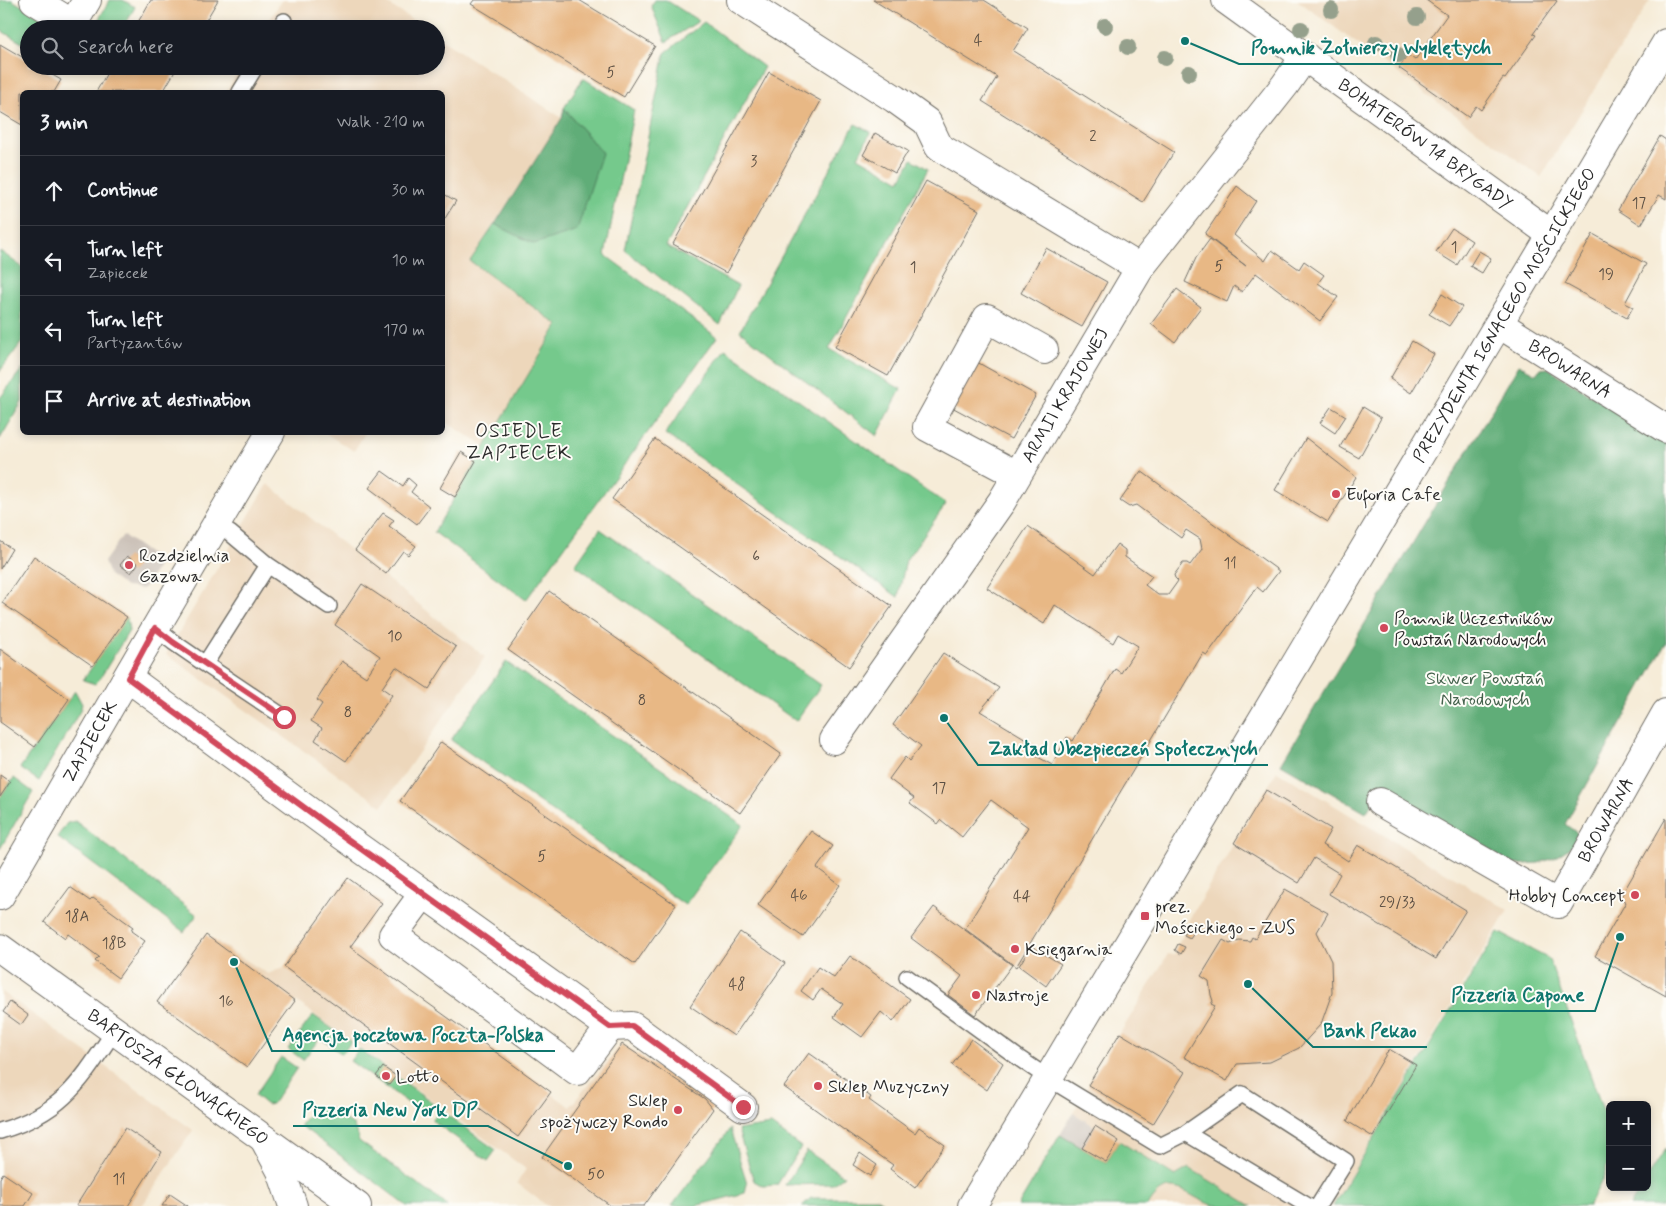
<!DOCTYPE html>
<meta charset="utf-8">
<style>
body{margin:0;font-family:Mynerve,sans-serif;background:#242831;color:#f1f3f6}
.controls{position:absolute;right:15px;bottom:15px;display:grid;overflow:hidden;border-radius:8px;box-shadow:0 2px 8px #0003}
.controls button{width:45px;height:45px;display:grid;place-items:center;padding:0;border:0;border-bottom:1px solid #363941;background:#171b24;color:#f1f3f6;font:25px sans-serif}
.stop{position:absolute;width:15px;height:15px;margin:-11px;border:4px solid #d1495b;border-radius:50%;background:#fff}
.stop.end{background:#d1495b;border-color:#fff;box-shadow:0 1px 5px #0008}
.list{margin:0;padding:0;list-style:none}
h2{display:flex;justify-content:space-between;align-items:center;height:65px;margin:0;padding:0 20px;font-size:21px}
h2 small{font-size:16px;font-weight:400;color:#9ea1a6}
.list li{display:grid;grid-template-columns:32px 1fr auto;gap:15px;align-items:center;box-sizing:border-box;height:70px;padding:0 20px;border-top:1px solid #363941}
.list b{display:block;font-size:19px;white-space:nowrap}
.list p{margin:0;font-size:16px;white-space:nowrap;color:#9ea1a6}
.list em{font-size:16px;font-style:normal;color:#9ea1a6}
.icon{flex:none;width:28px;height:28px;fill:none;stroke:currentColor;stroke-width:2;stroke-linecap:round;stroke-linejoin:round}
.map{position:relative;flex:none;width:1666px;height:1206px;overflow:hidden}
.search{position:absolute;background:#171b24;box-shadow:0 2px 8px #0003;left:20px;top:20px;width:425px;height:55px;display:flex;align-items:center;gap:12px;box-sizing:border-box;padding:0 18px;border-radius:28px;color:#9ea1a6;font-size:19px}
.panel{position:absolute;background:#171b24;box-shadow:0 2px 8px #0003;left:20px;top:90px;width:425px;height:345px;border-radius:8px}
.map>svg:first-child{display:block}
.built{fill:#edd7bb}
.industrial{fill:#ccc2b9}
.green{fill:#75c98c;stroke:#507a5c}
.forest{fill:#60ad78;stroke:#466c52}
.building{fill:#e8b885}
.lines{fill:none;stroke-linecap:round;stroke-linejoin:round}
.lane-casing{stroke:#726f68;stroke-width:18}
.street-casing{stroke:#726f68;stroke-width:30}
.secondary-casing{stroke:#726f68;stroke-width:30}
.lane{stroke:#fff;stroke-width:15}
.street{stroke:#fff;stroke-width:28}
.secondary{stroke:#fff;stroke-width:28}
.tree{fill:#95a08c}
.route{stroke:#d1495b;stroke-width:6}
.poi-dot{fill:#d1495b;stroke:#fdfcf7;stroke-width:2}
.labels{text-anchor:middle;stroke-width:4;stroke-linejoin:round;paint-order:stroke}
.number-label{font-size:15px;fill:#5a4e42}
.street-label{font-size:18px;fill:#2b2b2b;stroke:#fdfcf7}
.poi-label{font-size:18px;fill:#2b2b2b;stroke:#fdfcf7;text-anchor:start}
.park-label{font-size:18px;fill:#45624d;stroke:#fdfcf7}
.neighbourhood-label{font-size:19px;letter-spacing:1px;fill:#2b2b2b;stroke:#fdfcf7}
.leader{fill:none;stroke:#0f766e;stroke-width:2}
.callout-dot{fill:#0f766e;stroke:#fdfcf7;stroke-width:2}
.callout-label{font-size:19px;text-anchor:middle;font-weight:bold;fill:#0f766e;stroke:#fdfcf7;stroke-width:4;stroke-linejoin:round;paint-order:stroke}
</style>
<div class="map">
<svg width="1666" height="1206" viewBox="0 0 1666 1206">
<rect width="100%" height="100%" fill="#fdfcf7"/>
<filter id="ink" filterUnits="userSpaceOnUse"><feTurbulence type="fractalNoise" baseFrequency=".02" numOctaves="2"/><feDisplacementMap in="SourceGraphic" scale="10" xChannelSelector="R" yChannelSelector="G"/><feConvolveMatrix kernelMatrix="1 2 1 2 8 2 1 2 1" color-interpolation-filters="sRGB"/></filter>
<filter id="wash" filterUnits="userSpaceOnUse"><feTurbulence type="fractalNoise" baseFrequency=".0096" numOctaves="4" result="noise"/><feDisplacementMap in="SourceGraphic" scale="20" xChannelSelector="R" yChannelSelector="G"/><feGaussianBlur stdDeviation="1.12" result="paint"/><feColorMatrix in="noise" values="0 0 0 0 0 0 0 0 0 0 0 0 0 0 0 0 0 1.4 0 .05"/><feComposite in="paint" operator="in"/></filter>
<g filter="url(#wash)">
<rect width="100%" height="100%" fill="#f6ecd8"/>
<path class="built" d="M 282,0 L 382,0 L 426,29 L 264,29 Z
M 1297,0 L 1650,0 L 1541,177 Z
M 436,36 L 562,118 L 470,261 L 558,325 L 485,447 L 443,420 L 442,92 L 226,92 L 242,66 L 436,66 Z
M 325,433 L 365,433 L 354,451 Z
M 268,484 L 485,657 L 382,806 L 166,654 Z
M 1277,771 L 1508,910 L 1332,1206 L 1253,1206 L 1189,1168 L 1241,1206 L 1020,1206 L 1106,1165 L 1172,1174 L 1073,1113 L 1081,1098 L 1168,954 L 1172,955 L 1177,952 L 1175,950 L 1181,939 L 1188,928 L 1190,929 L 1191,926 L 1188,921 Z
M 348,878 L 382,903 L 351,947 L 570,1107 L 622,1044 L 713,1109 L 644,1206 L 547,1206 L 517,1183 L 526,1169 L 296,1001 L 247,1067 L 157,1002 L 206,935 L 268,974 L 284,967 Z
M 1,991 L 193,1130 L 142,1206 L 0,1206 Z"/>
<path class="industrial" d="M 123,535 L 161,562 L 143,589 L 126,587 L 109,575 L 104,562 Z
M 1073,1113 L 1119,1141 L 1106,1162 L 1060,1135 Z"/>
<path class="green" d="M 0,0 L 12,0 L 61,29 L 29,29 L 29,47 L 0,30 Z
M 110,0 L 123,0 L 135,7 L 123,29 L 93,29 Z
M 655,0 L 666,0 L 699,21 L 666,42 L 651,6 Z
M 704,22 L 764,67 L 666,246 L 738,286 L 720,325 L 625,250 L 665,53 Z
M 583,78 L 634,110 L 605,255 L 717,337 L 526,600 L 434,532 L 558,325 L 470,261 L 495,224 L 534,244 L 602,153 L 564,108 Z
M 855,124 L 871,132 L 858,157 L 900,181 L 912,159 L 928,169 L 829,349 L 901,389 L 877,436 L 740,331 Z
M 0,251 L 22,267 L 22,342 L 0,371 Z
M 725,349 L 946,504 L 906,560 L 898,597 L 665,434 Z
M 22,369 L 22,402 L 0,439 L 0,398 Z
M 600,529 L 821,685 L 796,721 L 575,565 Z
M 127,617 L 129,631 L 99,680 L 95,684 L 83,680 Z
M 506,662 L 743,825 L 685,905 L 451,740 Z
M 75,691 L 82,704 L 80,711 L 39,781 L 20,768 Z
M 14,778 L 33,792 L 0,849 L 0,797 Z
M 75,821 L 197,915 L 184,932 L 57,837 L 67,823 Z
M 1498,932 L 1549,959 L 1604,1113 C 1614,1155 1610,1169 1588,1206 L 1333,1206 Z
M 313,1015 L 351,1042 L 342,1054 L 320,1038 L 303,1060 L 288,1049 Z
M 359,1049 L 433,1103 L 425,1115 L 350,1061 Z
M 281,1057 L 297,1068 L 272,1104 L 267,1105 L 255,1095 Z
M 327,1107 L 354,1126 L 359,1141 L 448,1206 L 407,1206 L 300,1125 C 308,1115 314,1108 327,1107 Z
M 440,1110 L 496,1150 L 488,1161 L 432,1120 Z
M 771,1125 L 801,1147 L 777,1185 L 763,1186 L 754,1181 L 738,1130 Z
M 730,1129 L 747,1183 L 745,1193 L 695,1206 L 672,1206 Z
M 1060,1135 L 1106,1162 L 1119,1141 L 1175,1176 L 1189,1168 L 1252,1206 C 1241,1206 1222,1206 1212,1205 C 1186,1196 1169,1171 1148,1206 L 1018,1206 Z
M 1666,1148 L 1666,1206 L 1630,1206 L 1641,1187 L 1647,1187 L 1647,1178 Z
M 807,1151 L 844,1176 L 833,1184 L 785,1185 Z
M 811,1198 L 876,1198 L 889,1206 L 802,1206 Z"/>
<path class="forest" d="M 564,108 L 602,153 L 577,230 L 534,244 L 495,224 L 562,118 Z
M 1519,365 L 1536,374 L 1540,369 L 1548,368 L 1666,443 L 1666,643 L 1565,824 L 1581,836 L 1568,849 L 1554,858 L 1539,863 L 1513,865 L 1381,790 L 1366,813 L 1281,764 Z"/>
<g id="blocks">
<path class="building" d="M 151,0 L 218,0 L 202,27 L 206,29 L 134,29 Z
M 474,0 L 579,0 L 655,46 L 624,97 L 471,4 Z
M 873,0 L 984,0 L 1028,28 L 1013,51 L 1174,152 L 1143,202 L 982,101 L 997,77 Z
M 1426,0 L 1555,0 L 1557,1 L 1533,34 L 1536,35 L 1505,79 L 1503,78 L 1481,110 L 1476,106 L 1468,117 L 1399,68 L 1408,55 L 1415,60 L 1447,15 Z
M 0,44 L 29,61 L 29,66 L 37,66 L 61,80 L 54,92 L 22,92 L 22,125 L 0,112 Z
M 111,66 L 178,66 L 163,92 L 96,92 Z
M 769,72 L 821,101 L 726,273 L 673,244 Z
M 875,133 L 908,151 L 895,173 L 863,155 Z
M 1660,136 L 1666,140 L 1666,199 L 1659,195 L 1641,225 L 1618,210 Z
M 926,181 L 979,210 L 888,376 L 835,347 Z
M 1237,186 L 1256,201 L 1234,235 L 1265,261 L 1272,250 L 1299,269 L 1304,261 L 1324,275 L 1318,283 L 1338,297 L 1320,321 L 1256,273 L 1242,292 L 1234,286 L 1227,302 L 1185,282 L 1196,258 L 1210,239 L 1246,266 L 1205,234 Z
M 442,193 L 456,201 L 442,223 Z
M 1452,228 L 1472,241 L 1457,265 L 1436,252 Z
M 1593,234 L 1646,264 L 1625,303 L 1633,307 L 1627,318 L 1565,284 Z
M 1046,248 L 1107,282 L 1082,327 L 1021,293 Z
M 1479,251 L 1491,258 L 1482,273 L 1470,266 Z
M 1177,289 L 1201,307 L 1175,342 L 1151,324 Z
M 1442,294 L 1462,307 L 1449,326 L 1429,314 Z
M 1412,341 L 1434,354 L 1411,393 L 1390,379 Z
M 975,361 L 1036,395 L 1011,439 L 950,406 Z
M 1331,407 L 1346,416 L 1335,433 L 1320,423 Z
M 1363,407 L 1381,418 L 1359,458 L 1340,447 Z
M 1306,438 L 1356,477 L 1328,522 L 1275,490 Z
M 655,439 L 892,606 L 849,667 L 612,499 Z
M 461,452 L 476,461 L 455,497 L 440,488 Z
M 382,471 L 403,486 L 408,478 L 416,485 L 411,492 L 430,507 L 417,524 L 369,488 Z
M 1141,471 L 1279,571 L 1263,592 L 1257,587 L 1207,655 L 1203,653 L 1016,967 L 965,929 L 1028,827 L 991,800 L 962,837 L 941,820 L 938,824 L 910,803 L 914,798 L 889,779 L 905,757 L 909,761 L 921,746 L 893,725 L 943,653 L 999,688 L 980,711 L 1036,745 L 1031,753 L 1052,765 L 1067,737 L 1073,741 L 1115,669 L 1121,673 L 1138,646 L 1118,634 L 1113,643 L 1055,605 L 1044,624 L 987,588 L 1028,526 L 1095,574 L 1117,544 L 1125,550 L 1125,557 L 1152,576 L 1145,585 L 1158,595 L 1168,595 L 1178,581 L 1175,578 L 1174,575 L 1183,563 L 1187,563 L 1190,565 L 1202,549 L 1200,539 L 1186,530 L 1181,538 L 1136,505 L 1129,507 L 1120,501 Z
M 383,513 L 394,520 L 389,526 L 416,546 L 408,555 L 403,551 L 386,574 L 355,550 Z
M 0,541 L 12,549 L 0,569 Z
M 34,556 L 127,617 L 93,666 L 2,603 Z
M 127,556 L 138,564 L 131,573 L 120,565 Z
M 362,584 L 456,647 L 429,689 L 396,667 L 382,688 L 392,695 L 346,761 L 315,740 L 322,728 L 311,721 L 322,704 L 317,700 L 342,661 L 366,677 L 380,656 L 335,625 Z
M 549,591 L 781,754 L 740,813 L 508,650 Z
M 0,649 L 69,699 L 35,747 L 0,722 Z
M 441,742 L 676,905 L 635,964 L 400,801 Z
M 0,775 L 10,782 L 0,797 Z
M 1266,790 L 1331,829 L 1322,845 L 1339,855 L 1348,861 L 1358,845 L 1466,910 L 1436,959 L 1329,894 L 1340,874 L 1314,858 L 1299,883 L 1234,843 Z
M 1666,818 L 1666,996 L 1595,956 L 1626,902 L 1620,898 Z
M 811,831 L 833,846 L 817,868 L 840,885 L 803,937 L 758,905 Z
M 348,878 L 382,903 L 350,947 L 551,1092 L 518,1137 L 284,967 Z
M 70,887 L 90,901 L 93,898 L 133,927 L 131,931 L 145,941 L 118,978 L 95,961 L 99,957 L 68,934 L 65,938 L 44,922 Z
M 1285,889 L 1328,913 L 1317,932 L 1331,961 L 1332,993 L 1321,1024 L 1299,1048 L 1270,1062 L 1237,1064 L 1227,1081 L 1184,1057 L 1215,1006 L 1211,1004 L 1213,1001 L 1211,995 L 1209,981 L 1201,976 L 1223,940 L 1230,944 L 1239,940 L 1250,941 L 1252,937 L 1255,939 Z
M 934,907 L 1012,965 L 975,1015 L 948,995 L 962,976 L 911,938 Z
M 1188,928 L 1194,932 L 1190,938 L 1184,935 Z
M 740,932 L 785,963 L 734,1036 L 690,1006 Z
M 206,935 L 295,1001 L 247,1067 L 157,1002 Z
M 1178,944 L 1185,947 L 1181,954 L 1175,950 Z
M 1031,946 L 1061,964 L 1046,986 L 1019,966 Z
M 850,956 L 910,999 L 893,1022 L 881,1012 L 862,1037 L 834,1017 L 843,1004 L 821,989 L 813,1000 L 801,991 L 818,967 L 834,978 Z
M 10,1002 L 28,1015 L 21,1025 L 3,1012 Z
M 1120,1033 L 1185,1072 L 1153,1124 L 1088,1085 Z
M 971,1039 L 1003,1063 L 987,1090 L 952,1065 Z
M 622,1044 L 705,1099 L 713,1109 L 644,1206 L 611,1206 L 542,1157 Z
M 1389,1049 L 1416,1065 L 1373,1137 L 1347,1121 Z
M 809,1053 L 871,1097 L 869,1100 L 915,1133 L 919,1127 L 945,1145 L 915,1188 L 890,1169 L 893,1165 L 784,1087 Z
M 383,1067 L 396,1076 L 389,1085 L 376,1076 Z
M 1095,1126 L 1119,1141 L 1106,1162 L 1082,1148 Z
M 125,1128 L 162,1152 L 128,1206 L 76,1206 Z
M 860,1153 L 877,1165 L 870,1176 L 853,1165 Z
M 3,1173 L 33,1193 L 25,1206 L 0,1206 L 0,1178 Z
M 170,1194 L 188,1206 L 162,1206 Z"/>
</g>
</g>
<g filter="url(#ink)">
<use href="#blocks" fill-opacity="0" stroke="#726f68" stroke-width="1"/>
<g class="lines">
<g class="lane-casing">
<path id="lane" d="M 279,29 L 284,21
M 240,92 L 256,66
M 216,524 L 230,533 L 268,565 L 329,606
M 155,628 L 173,642 L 205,664 L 268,565
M 205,664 L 284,717
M 907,977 L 1020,1059 L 1048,1078 L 1160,1146 L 1186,1133 L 1242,1094 L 1346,1161 L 1318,1206
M 0,1131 C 63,1113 80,1082 115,1030
M 1186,1133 L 1308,1206"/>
</g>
<g class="street-casing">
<g id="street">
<path d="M 34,0 L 73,24 L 87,0"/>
<path d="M 741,0 L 895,99 L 927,122 L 939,147 L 1140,268"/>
<path id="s1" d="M 1226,0 L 1552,235"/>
<path id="s2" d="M 1499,324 L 1666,429"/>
<path d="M 1017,475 L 927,427 L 987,318 L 1044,350"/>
<path d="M 128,678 L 332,828 L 610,1027 L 632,1026 L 743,1107"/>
<path id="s3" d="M 834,740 L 1002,501 L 1140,268 L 1285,85 L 1305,56"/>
<path id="s4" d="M 1380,802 L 1558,904 L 1666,713"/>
<path d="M 424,893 L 393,935 L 577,1071 L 610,1027"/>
<path id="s5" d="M 0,896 C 90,741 179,586 271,432"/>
<path d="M 264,1139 L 281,1171 L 293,1206"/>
</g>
</g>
<g class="secondary-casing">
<g id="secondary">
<path id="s6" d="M 0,948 L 357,1206"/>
<path id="s7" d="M 972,1206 C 1204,819 1435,431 1666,43"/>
</g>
</g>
<use href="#lane" class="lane"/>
<use href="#street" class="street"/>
<use href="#secondary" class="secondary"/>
</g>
<g class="tree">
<circle cx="1331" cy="10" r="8"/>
<circle cx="1417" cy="17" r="8"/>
<circle cx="1105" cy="26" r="8"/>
<circle cx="1301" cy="29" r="8"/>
<circle cx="1376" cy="43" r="8"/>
<circle cx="1128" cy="47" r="8"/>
<circle cx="1398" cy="55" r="8"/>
<circle cx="1165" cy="58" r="8"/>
<circle cx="1189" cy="73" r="8"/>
</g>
</g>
<g class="lines" filter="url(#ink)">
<path class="route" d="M 284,717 L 173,642 L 155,628 L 128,678 L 332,828 L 610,1027 L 632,1026 L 743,1107"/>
</g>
<g class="poi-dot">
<circle cx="1336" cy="494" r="5"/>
<circle cx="129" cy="565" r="5"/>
<circle cx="1384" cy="628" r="5"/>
<circle cx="1635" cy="895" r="5"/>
<rect x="1140" y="911" width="10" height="10" rx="2.5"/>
<circle cx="1015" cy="949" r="5"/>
<circle cx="976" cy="995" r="5"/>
<circle cx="386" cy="1076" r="5"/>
<circle cx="818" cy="1086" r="5"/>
<circle cx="678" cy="1110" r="5"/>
</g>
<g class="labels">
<g class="number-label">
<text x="978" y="45">4</text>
<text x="611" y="77">5</text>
<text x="1093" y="141">2</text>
<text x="754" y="166">3</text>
<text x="1639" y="208">17</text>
<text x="1454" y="252">1</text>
<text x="1219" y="271">5</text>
<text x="913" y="272">1</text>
<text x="1606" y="279">19</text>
<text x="756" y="561">6</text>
<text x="1230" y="568">11</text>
<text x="395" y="641">10</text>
<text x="642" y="705">8</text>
<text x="348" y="717">8</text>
<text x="939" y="793">17</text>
<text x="542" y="861">5</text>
<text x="799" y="900">46</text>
<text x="1022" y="901">44</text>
<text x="1397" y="907">29/33</text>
<text x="77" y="921">18A</text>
<text x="114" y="948">18B</text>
<text x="737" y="989">48</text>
<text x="226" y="1006">16</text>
<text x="596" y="1179">50</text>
<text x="119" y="1184">11</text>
</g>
<g class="street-label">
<text dy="6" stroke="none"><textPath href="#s1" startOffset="246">BOHATERÓW 14 BRYGADY</textPath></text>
<text dy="6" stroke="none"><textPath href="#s7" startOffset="1038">PREZYDENTA IGNACEGO MOŚCICKIEGO</textPath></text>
<text dy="6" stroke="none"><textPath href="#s2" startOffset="84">BROWARNA</textPath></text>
<text dy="6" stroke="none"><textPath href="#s3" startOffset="415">ARMII KRAJOWEJ</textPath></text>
<text dy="6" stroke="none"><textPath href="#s5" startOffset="179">ZAPIECEK</textPath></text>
<text dy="6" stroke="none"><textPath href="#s4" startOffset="302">BROWARNA</textPath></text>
<text dy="6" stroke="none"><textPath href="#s6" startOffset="220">BARTOSZA GŁOWACKIEGO</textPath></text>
</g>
<g class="poi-label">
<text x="1346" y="500">Euforia Cafe</text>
<text x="139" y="561">Rozdzielnia<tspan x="139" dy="21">Gazowa</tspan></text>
<text x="1394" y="624">Pomnik Uczestników<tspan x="1394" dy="21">Powstań Narodowych</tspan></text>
<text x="1625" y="901" text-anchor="end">Hobby Concept</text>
<text x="1155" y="912">prez.<tspan x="1155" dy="21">Mościckiego - ZUS</tspan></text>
<text x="1025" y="955">Księgarnia</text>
<text x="986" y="1001">Nastroje</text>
<text x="396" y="1082">Lotto</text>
<text x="828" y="1092">Sklep Muzyczny</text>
<text x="668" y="1106" text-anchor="end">Sklep<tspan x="668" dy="21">spożywczy Rondo</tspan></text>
</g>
<g class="park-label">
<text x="1485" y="684">Skwer Powstań<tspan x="1485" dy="21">Narodowych</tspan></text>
</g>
<g class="neighbourhood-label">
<text x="519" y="437">OSIEDLE<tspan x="519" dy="22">ZAPIECEK</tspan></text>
</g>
</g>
<path class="leader" d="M1185 41L1239 64H1502M944 718L978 765H1268M1620 937L1595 1011H1441M1248 984L1313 1047H1427M234 962L272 1051H555M568 1166L488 1126H293"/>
<g class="callout-dot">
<circle cx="1185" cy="41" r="5"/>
<circle cx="944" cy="718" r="5"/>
<circle cx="1620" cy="937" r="5"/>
<circle cx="1248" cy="984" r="5"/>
<circle cx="234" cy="962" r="5"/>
<circle cx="568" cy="1166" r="5"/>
</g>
<g class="callout-label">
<text x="1371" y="54">Pomnik Żołnierzy Wyklętych</text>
<text x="1123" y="755">Zakład Ubezpieczeń Społecznych</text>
<text x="1518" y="1001">Pizzeria Capone</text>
<text x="1370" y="1037">Bank Pekao</text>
<text x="413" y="1041">Agencja pocztowa Poczta-Polska</text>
<text x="390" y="1116">Pizzeria New York DP</text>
</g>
</svg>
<div class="controls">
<button>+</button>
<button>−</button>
</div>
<div class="stop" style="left:284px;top:717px"></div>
<div class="stop end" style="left:743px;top:1107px"></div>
<div class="search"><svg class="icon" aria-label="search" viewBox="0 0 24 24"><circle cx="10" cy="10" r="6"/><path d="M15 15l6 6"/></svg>Search here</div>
<section class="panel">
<h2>3 min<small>Walk · 210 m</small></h2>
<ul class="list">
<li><svg class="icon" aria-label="ahead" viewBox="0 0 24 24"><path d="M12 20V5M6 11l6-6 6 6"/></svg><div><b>Continue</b></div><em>30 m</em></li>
<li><svg class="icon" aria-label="left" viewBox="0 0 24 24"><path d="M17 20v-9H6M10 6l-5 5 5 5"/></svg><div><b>Turn left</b><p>Zapiecek</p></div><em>10 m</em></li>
<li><svg class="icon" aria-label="left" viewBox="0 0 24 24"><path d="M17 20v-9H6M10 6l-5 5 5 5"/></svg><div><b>Turn left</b><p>Partyzantów</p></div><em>170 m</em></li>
<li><svg class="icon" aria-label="arrive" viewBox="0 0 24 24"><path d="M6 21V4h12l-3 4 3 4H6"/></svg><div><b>Arrive at destination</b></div></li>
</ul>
</section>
</div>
